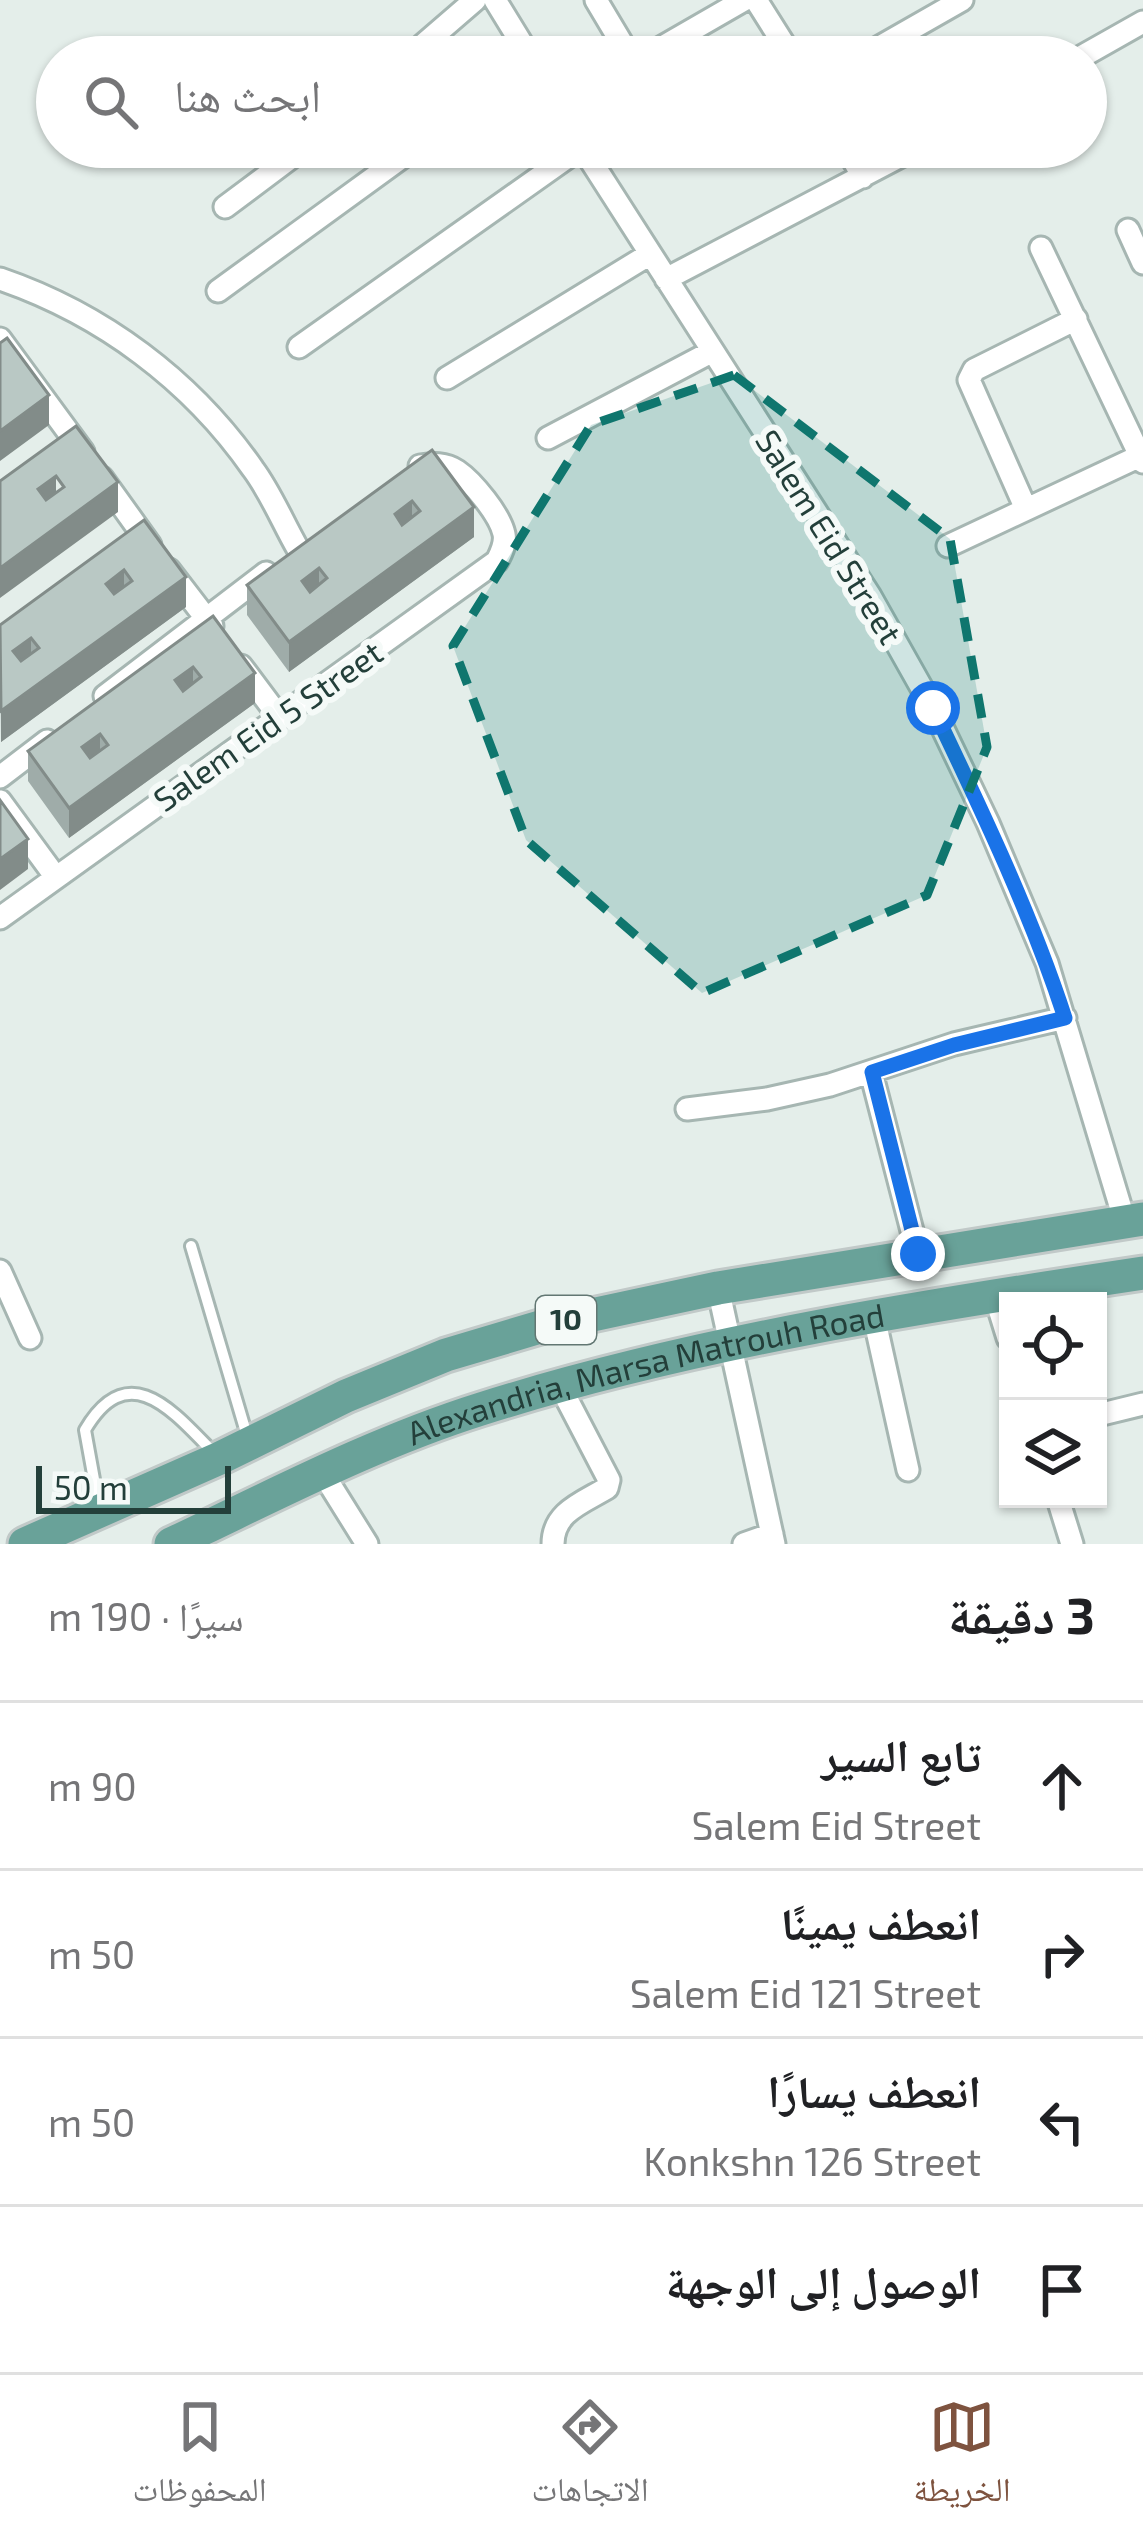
<!DOCTYPE html>
<html lang="ar">
<meta charset="utf-8">
<style>
body{margin:0;font-family:"Exo 2","Noto Naskh Arabic",sans-serif;background:#f6f6f6;color:#202124;direction:rtl}
.controls{position:absolute;right:36px;bottom:36px;display:grid;overflow:hidden;border-radius:0px;box-shadow:0 3px 9px #0004}
.controls button{width:108px;height:108px;display:grid;place-items:center;padding:0;border:0;border-bottom:3px solid #e0e0e0;background:#fff;color:#202124;font:60px sans-serif}
.scale{position:absolute;left:36px;bottom:30px;width:195px;box-sizing:border-box;padding-left:12px;border:6px solid #233f3a;border-top:0;font-size:33px;line-height:42px;white-space:nowrap;color:#233f3a;-webkit-text-stroke:9px #f5faf8;paint-order:stroke}
.stop{position:absolute;width:36px;height:36px;margin:-27px;border:9px solid #1a73e8;border-radius:50%;background:#fff}
.stop.end{background:#1a73e8;border-color:#fff;box-shadow:0 3px 12px #0008}
.list{margin:0;padding:0;list-style:none}
h2{display:flex;justify-content:space-between;align-items:center;height:156px;margin:0;padding:0 48px;font-size:51px}
h2 small{font-size:39px;font-weight:400;color:#757577}
.list li{display:grid;grid-template-columns:78px 1fr auto;gap:36px;align-items:center;box-sizing:border-box;height:168px;padding:0 48px;border-top:3px solid #e0e0e0}
.list b{display:block;font-size:45px;white-space:nowrap}
.list p{margin:0;font-size:39px;white-space:nowrap;color:#757577}
.list em{font-size:39px;font-style:normal;color:#757577}
.icon{flex:none;width:66px;height:66px;fill:none;stroke:currentColor;stroke-width:2;stroke-linecap:round;stroke-linejoin:round}
.map{position:relative;flex:none;width:1143px;height:1544px;overflow:hidden;direction:ltr}
.search{position:absolute;background:#fff;box-shadow:0 3px 9px #0004;left:36px;right:36px;top:36px;height:132px;display:flex;align-items:center;gap:30px;box-sizing:border-box;padding:0 42px;border-radius:66px;color:#757577;font-size:45px}
.sheet{height:828px;background:#fff}
nav{display:flex;justify-content:space-around;align-items:center;box-sizing:border-box;height:168px;border-top:3px solid #e0e0e0;background:#fff;font-size:33px;color:#757577}
nav a{display:grid;justify-items:center;gap:6px}
nav .on{color:#7e533f}
.map>svg:first-child{display:block}
.lines{fill:none;stroke-linecap:round;stroke-linejoin:round}
.service-casing{stroke:#a6b6b2;stroke-width:16}
.minor-casing{stroke:#a6b6b2;stroke-width:27}
.primary-casing{stroke:#c1c9c8;stroke-width:39}
.service{stroke:#fff;stroke-width:10}
.minor{stroke:#fff;stroke-width:21}
.primary{stroke:#69a299;stroke-width:33}
.wall{fill:#9faca9}
.shaded-wall{fill:#828c89}
.building{fill:#b9c8c4;stroke:#828c89;stroke-width:3;fill-rule:evenodd}
.route{stroke:#1a73e8;stroke-width:15}
.marked{fill:#0f766e;fill-opacity:0.2;stroke:#0f766e;stroke-width:9;stroke-dasharray:24 15;stroke-linejoin:round}
.labels{text-anchor:middle;stroke-width:12;stroke-linejoin:round;paint-order:stroke}
.shield{fill:#f5faf8;stroke:#627773;stroke-width:3}
.shield-label{font-size:30px;font-weight:bold;fill:#233f3a}
.street-label{font-size:33px;fill:#233f3a;stroke:#f5faf8}
</style>
<div class="map">
<svg width="1143" height="1544" viewBox="0 0 1143 1544">
<rect width="100%" height="100%" fill="#e4eeea"/>
<g class="lines">
<g class="service-casing">
<path id="service" d="M 191,1246 L 248,1439
M 99,1507 L 85,1430 C 128,1357 172,1410 213,1452"/>
</g>
<g class="minor-casing">
<path id="minor" d="M 495,0 L 530,57
M 596,0 L 630,57
M 756,0 L 792,57
M 409,57 L 475,0
M 645,57 L 744,0
M 862,57 L 962,0
M 1081,57 L 1143,22
M 582,147 L 870,596 L 933,708 L 988,823 L 1047,963 L 1125,1222
M 846,147 L 863,177
M 225,207 L 305,147
M 1128,230 L 1143,263
M 1041,248 L 1143,462
M 0,279 C 102,314 191,380 253,469 C 271,493 283,523 298,549
M 666,279 L 918,147
M 218,291 L 416,147
M 0,339 L 83,452
M 299,347 L 582,147
M 447,378 L 650,254
M 548,438 L 711,352
M 102,478 L 150,545
M 1026,509 L 969,380 L 974,370 L 1076,319
M 948,546 L 1140,456
M 169,570 L 212,626
M 241,666 L 280,718
M 105,696 L 266,573
M 0,777 L 47,741
M 0,801 L 55,876
M 0,918 L 497,561 C 501,553 506,544 504,534 C 500,515 473,482 457,471 C 445,463 433,464 420,466
M 871,1072 L 918,1254
M 687,1109 L 767,1099 L 830,1085 L 954,1044 L 1065,1018
M 0,1271 L 30,1338
M 718,1288 L 774,1544
M 995,1296 L 1008,1338
M 874,1317 L 908,1470
M 1098,1415 L 1143,1404
M 322,1472 L 367,1544
M 1058,1499 L 1072,1544
M 553,1544 C 553,1512 582,1503 607,1488 L 609,1480 L 560,1386
M 744,1544 L 772,1534"/>
</g>
<g class="primary-casing">
<g id="primary">
<path d="M 25,1544 L 220,1458 L 346,1396 L 446,1355 L 550,1324 L 718,1288 L 1143,1219"/>
<path id="s1" d="M 171,1544 C 273,1496 373,1443 481,1409 C 692,1342 924,1306 1143,1273"/>
</g>
</g>
<use href="#service" class="service"/>
<use href="#minor" class="minor"/>
<use href="#primary" class="primary"/>
</g>
<path class="wall" d="M 432,450 L 474,537 L 289,672 L 247,615 L 247,585 Z
M 144,520 L 186,607 L 1,742 L 0,625 Z
M 213,616 L 255,703 L 69,838 L 28,781 L 28,751 Z"/>
<path class="shaded-wall" d="M 49,395 L 49,425 L 0,461 L 0,431 Z
M 56,476 L 56,506 L 38,520 L 38,489 Z
M 118,482 L 118,512 L 0,598 L 0,568 Z
M 412,501 L 412,531 L 395,544 L 395,514 Z
M 474,507 L 474,537 L 289,672 L 289,642 Z
M 319,568 L 319,598 L 302,612 L 302,581 Z
M 124,570 L 124,601 L 106,614 L 106,584 Z
M 186,577 L 186,607 L 1,742 L 1,711 Z
M 31,638 L 31,668 L 13,681 L 13,651 Z
M 193,667 L 193,697 L 175,710 L 175,680 Z
M 255,673 L 255,703 L 69,838 L 69,808 Z
M 100,734 L 100,764 L 82,777 L 82,747 Z
M 28,839 L 28,869 L 0,890 L 0,859 Z"/>
<path class="building" d="M 7,338 L 49,395 L 0,431 L 0,343 Z
M 76,426 L 118,482 L 0,568 L 0,481 ZM 56,476 L 64,487 L 46,500 L 38,489 Z
M 432,450 L 474,507 L 289,642 L 247,585 ZM 412,501 L 420,511 L 402,525 L 395,514 ZM 319,568 L 327,578 L 310,592 L 302,581 Z
M 144,520 L 186,577 L 1,711 L 0,625 ZM 124,570 L 132,581 L 114,594 L 106,584 ZM 31,638 L 39,648 L 21,661 L 13,651 Z
M 213,616 L 255,673 L 69,808 L 28,751 ZM 193,667 L 201,677 L 183,691 L 175,680 ZM 100,734 L 108,745 L 90,758 L 82,747 Z
M 0,800 L 28,839 L 0,859 Z"/>
<g class="lines">
<path class="route" d="M 918,1254 L 872,1072 L 954,1045 L 1065,1018 C 1030,911 981,809 933,708"/>
</g>
<path class="marked" d="M 734,375 L 950,539 L 987,747 L 927,895 L 702,993 L 526,840 L 453,646 L 591,425 Z"/>
<g class="labels">
<rect class="shield" x="536" y="1296" width="60" height="48" rx="9"/>
<g class="shield-label">
<text x="566" y="1330">10</text>
</g>
<g class="street-label">
<text transform="translate(829 537) rotate(58)" y="12">Salem Eid Street</text>
<text transform="translate(268 726) rotate(-35)" y="12">Salem Eid 5 Street</text>
<text dy="12" stroke="none"><textPath href="#s1" startOffset="507">Alexandria, Marsa Matrouh Road</textPath></text>
</g>
</g>
</svg>
<div class="controls">
<button><svg class="icon" aria-label="locate" viewBox="0 0 24 24"><circle cx="12" cy="12" r="6"/><path d="M12 2v4M12 18v4M2 12h4M18 12h4"/></svg></button>
<button><svg class="icon" aria-label="layers" viewBox="0 0 24 24"><path d="M12 4l9 5-9 5-9-5zM3 14l9 5 9-5"/></svg></button>
</div>
<div class="scale">50 m</div>
<div class="stop" style="left:933px;top:708px"></div>
<div class="stop end" style="left:918px;top:1254px"></div>
<div class="search"><svg class="icon" aria-label="search" viewBox="0 0 24 24"><circle cx="10" cy="10" r="6"/><path d="M15 15l6 6"/></svg>ابحث هنا</div>
</div>
<section class="sheet">
<h2>3 دقيقة<small>سيرًا · 190 m</small></h2>
<ul class="list">
<li><svg class="icon" aria-label="ahead" viewBox="0 0 24 24"><path d="M12 20V5M6 11l6-6 6 6"/></svg><div><b>تابع السير</b><p>Salem Eid Street</p></div><em>90 m</em></li>
<li><svg class="icon" aria-label="right" viewBox="0 0 24 24"><path d="M7 20v-9h11M14 6l5 5-5 5"/></svg><div><b>انعطف يمينًا</b><p>Salem Eid 121 Street</p></div><em>50 m</em></li>
<li><svg class="icon" aria-label="left" viewBox="0 0 24 24"><path d="M17 20v-9H6M10 6l-5 5 5 5"/></svg><div><b>انعطف يسارًا</b><p>Konkshn 126 Street</p></div><em>50 m</em></li>
<li><svg class="icon" aria-label="arrive" viewBox="0 0 24 24"><path d="M6 21V4h12l-3 4 3 4H6"/></svg><div><b>الوصول إلى الوجهة</b></div></li>
</ul>
</section>
<nav>
<a class="on"><svg class="icon" aria-label="map" viewBox="0 0 24 24"><path d="M3 6l6-2 6 2 6-2v14l-6 2-6-2-6 2zM9 4v14M15 6v14"/></svg>الخريطة</a>
<a><svg class="icon" aria-label="directions" viewBox="0 0 24 24"><path d="M12 3l9 9-9 9-9-9zM9 14v-3h6M13 9l2 2-2 2"/></svg>الاتجاهات</a>
<a><svg class="icon" aria-label="saved" viewBox="0 0 24 24"><path d="M7 4h10v16l-5-4-5 4z"/></svg>المحفوظات</a>
</nav>
